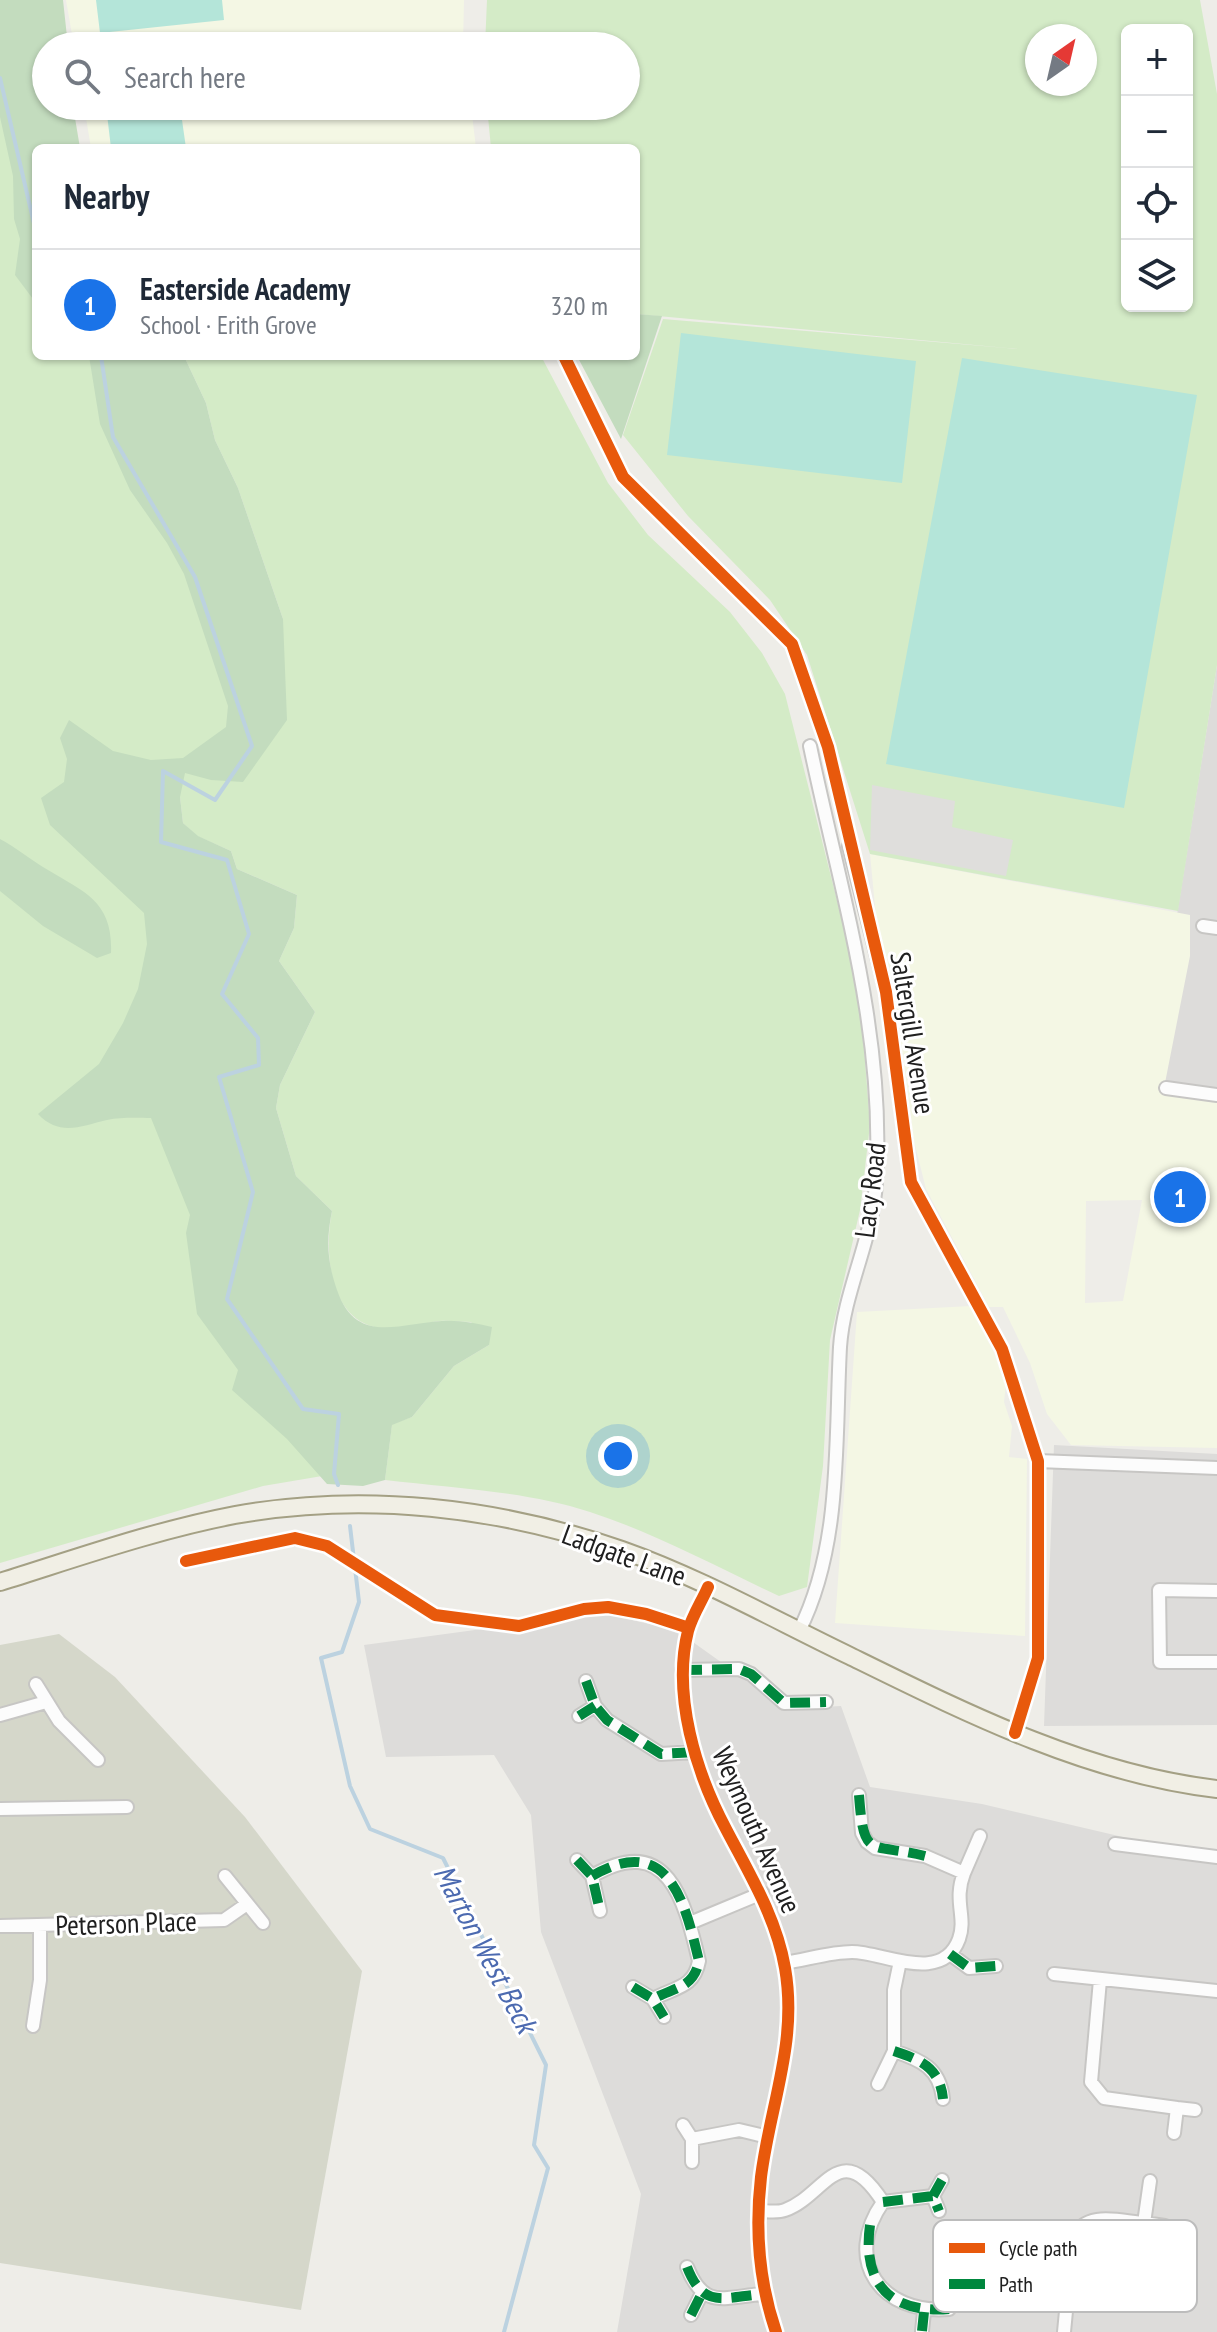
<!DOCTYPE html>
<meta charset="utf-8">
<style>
body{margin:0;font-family:"PT Sans Narrow",sans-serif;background:#f6f6f7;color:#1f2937}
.controls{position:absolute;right:24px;top:24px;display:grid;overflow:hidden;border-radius:12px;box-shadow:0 2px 6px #0004}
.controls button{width:72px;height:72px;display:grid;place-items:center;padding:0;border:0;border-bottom:2px solid #e0e1e3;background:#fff;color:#1f2937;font:40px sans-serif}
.compass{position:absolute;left:1025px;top:24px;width:72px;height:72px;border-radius:50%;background:#fff;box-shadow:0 2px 6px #0004;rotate:34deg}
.you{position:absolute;left:618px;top:1456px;width:28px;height:28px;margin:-20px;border:6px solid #fff;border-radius:50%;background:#1a73e8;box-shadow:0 0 0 12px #1a73e833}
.badge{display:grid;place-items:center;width:52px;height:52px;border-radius:50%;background:#1a73e8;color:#fff;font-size:26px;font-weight:700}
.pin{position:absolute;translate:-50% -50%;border:4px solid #fff;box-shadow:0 2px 8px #0006}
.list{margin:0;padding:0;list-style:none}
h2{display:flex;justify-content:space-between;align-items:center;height:104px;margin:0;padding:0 32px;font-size:34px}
h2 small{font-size:26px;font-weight:400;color:#747a83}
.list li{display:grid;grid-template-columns:52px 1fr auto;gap:24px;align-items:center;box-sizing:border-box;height:112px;padding:0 32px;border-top:2px solid #e0e1e3}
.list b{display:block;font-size:30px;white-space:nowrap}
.list p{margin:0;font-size:26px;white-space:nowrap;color:#747a83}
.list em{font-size:26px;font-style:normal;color:#747a83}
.icon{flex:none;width:44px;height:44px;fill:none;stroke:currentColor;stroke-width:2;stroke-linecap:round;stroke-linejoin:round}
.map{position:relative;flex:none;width:1217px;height:2332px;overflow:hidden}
.search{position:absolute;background:#fff;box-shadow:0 2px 6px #0004;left:32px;top:32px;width:608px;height:88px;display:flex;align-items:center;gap:20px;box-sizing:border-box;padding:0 28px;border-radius:44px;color:#747a83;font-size:30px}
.panel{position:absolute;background:#fff;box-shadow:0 2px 6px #0004;left:32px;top:144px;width:608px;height:216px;border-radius:12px}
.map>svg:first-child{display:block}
.residential{fill:#dddcda}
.education{fill:#f4f7e4;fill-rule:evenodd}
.construction{fill:#d5d7ca}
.grass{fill:#d4ebc7;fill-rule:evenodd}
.forest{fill:#c3dcbe}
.pitch{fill:#b4e5d9}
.parking{fill:#dfdedc}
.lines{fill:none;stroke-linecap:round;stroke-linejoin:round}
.stream{stroke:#bcd2e0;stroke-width:4}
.minor-casing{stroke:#c7c6c4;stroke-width:16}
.major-casing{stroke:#a4a084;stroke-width:20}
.minor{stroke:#fcfcfc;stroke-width:12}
.major{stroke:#f1efe5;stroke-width:16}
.quiet{stroke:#00873e;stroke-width:10;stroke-dasharray:20 10;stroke-linecap:butt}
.cycleway-casing{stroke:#fff;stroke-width:17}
.cycleway{stroke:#e8590c;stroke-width:12}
.labels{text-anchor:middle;stroke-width:6;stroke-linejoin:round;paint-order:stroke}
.street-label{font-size:28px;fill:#202020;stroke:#fff}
.water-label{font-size:30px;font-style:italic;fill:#4c6ab0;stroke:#fff}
.key{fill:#fff;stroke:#bcbcbc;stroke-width:2}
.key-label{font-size:22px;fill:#202020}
</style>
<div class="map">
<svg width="1217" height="2332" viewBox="0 0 1217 2332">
<rect width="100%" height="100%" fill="#eeede8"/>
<path class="residential" d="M 1217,665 L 1217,1110 L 1148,1096 Z
M 1054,1445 L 1217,1454 L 1217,1725 L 1044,1726 Z
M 601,1613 L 676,1630 L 787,1709 L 841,1706 L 870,1787 L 982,1804 L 1217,1859 L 1217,2332 L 617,2332 L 641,2194 L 541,1932 L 531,1815 L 494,1755 L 386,1757 L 364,1645 Z"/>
<path class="education" d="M 66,0 L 464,0 L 463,46 L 74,46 Z
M 84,106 L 471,106 L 476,148 L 91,148 Z
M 870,854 L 1190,915 L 1190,956 L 1165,1083 L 1217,1092 L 1217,1448 L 1071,1445 L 1047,1414 L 1030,1363 L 1003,1307 L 989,1307 L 926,1189 L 907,1113 L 895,1008 L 877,927 ZM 1142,1200 L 1123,1301 L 1085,1303 L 1086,1201 Z
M 971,1306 L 1009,1383 L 1006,1384 L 1004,1402 L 1012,1426 L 1009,1457 L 1027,1459 L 1025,1636 L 835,1623 L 857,1312 Z"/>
<path class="construction" d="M 59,1634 L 115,1677 L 245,1817 L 362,1971 L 301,2310 L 0,2263 L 0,1645 Z"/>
<path class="grass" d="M 487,0 L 1200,0 L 1217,94 L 1217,665 L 1178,911 L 870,854 L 807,655 L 770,600 L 688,516 L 623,435 L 663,319 L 1019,349 L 636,314 L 636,148 L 491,148 L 487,106 L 626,106 L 626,46 L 485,46 ZM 1127,30 L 1187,30 L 1187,306 L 1127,306 ZM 1037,36 L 1085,36 L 1085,84 L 1037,84 Z
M 0,78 L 36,232 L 36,356 L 101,356 L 283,619 L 238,488 L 215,440 L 206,403 L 184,356 L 541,356 L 608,483 L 648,535 L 730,612 L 762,653 L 785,694 L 847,940 L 862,1022 L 870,1125 L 860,1210 L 830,1340 L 823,1466 L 807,1587 L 779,1596 C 717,1567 655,1533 590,1512 C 525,1491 452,1488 385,1480 L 392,1424 L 412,1417 L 454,1366 L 489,1345 L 471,1322 C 461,1322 450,1320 440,1321 C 420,1323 401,1331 380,1328 C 328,1321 324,1250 332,1211 L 296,1176 L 276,1108 L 280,1085 L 315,1012 L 279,961 L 294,928 L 297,895 L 237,869 L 231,851 L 197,836 L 183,823 L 180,797 L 163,772 L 222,994 L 334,1474 L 263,1486 L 0,1563 Z"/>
<path class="forest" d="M 0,0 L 63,0 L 68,46 L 46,46 L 46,106 L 73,106 L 80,148 L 36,148 L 36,303 L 15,275 L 20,239 L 14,219 L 13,176 L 0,117 Z
M 636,314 L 662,316 L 621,439 L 577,356 L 636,356 Z
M 89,356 L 184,356 L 206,403 L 215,440 L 238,488 L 283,619 L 287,720 L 243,782 L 211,780 L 185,773 L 180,797 L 183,823 L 198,836 L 231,851 L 237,869 L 297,895 L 294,928 L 279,961 L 315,1012 L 280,1085 L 276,1108 L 296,1176 L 332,1211 C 326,1240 327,1261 337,1290 C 356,1346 400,1323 442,1321 C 459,1320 475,1323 492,1327 L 489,1345 L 454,1366 L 412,1417 L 392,1425 L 385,1480 L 363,1486 L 327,1484 L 287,1439 L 232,1390 L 238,1370 L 197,1314 L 186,1233 L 190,1215 L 151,1118 C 138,1118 121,1117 107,1120 C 81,1126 60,1137 38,1114 L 99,1064 L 123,1023 L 138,989 L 147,944 L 144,913 L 50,825 L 41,798 L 64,782 L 67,759 L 60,738 L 69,720 L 113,751 L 151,760 L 183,758 L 226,727 L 228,706 L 184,574 L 167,543 L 130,490 L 100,424 Z
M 0,839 C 17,848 31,860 48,870 C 86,893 113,902 111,953 L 97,958 L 43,926 L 0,891 Z"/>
<path class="pitch" d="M 96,0 L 222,0 L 224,20 L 100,33 Z
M 106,106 L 180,106 L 186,148 L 111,148 Z
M 681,333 L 916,361 L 902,483 L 667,455 Z
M 962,358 L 1197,395 L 1124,808 L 886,764 Z"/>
<path class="parking" d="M 872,785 L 955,801 L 952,827 L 1013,840 L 1006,876 L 870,850 Z"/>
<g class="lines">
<path class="stream" d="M 0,78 L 36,232
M 101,356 L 113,437 L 195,577 L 252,746 L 215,800 L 163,771 L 161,842 L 227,860 L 249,934 L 222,994 L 258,1038 L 259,1065 L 219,1077 L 253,1192 L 227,1299 L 303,1409 L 339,1414 L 334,1474 L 338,1485
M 350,1526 L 354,1560
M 355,1568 L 359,1602 L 342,1652 L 321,1658 L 350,1786 L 370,1829 L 443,1858 L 546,2065 L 534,2145 L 548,2168 L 504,2332"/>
<g class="minor-casing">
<path id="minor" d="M 849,846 L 886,992 L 911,1182 L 1002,1349 L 1038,1461 L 1038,1658 L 1015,1733
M 1203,926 L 1217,928
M 1166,1088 L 1217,1095
M 1038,1461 L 1217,1468
M 186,1561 L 295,1538 L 327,1546 L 435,1615 L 519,1626 L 584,1609 L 608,1607 L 646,1614 L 689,1628
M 708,1587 C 702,1601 692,1616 688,1631 C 672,1695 696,1773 726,1829 C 750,1875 776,1917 785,1968 C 798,2042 770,2105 761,2177 C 755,2229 759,2282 776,2332
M 1217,1591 L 1159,1590 L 1160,1662 L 1217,1662
M 799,1631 C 842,1546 835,1441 840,1347 C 844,1290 873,1239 876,1182 C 886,1034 840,890 810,746
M 682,1670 L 739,1669 L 751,1674 L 784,1703 L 826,1702
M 586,1681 L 595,1706 L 607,1720 L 661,1754 L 695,1752
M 36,1684 L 59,1721 L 98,1760
M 0,1715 L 46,1702
M 579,1716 L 595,1706
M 0,1809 L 127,1807
M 1115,1844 L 1217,1857
M 577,1860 L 592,1876 L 600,1911
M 964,1873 L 980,1836
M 225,1876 L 263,1923
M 592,1876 C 669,1831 685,1903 699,1961 C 694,1988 675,1987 653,1999
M 690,1923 L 762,1893
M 0,1926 L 224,1920 L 247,1904
M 950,1954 L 969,1968 L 996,1966
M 784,1963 C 806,1960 830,1952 852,1952 C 884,1952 942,1985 959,1939 C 967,1917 953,1901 964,1873 L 925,1856 L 875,1848 L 867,1842 L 862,1833 L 859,1795
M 1054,1974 L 1217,1991
M 1100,1980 L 1091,2082 L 1104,2098 L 1177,2108 L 1174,2133
M 633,1987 L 653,1999 L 664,2017
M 33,2026 L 40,1980 L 40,1927
M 894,2051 C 921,2060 940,2068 943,2099
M 878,2084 L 894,2051 L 894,1990 L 900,1961
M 1177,2108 L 1195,2110
M 683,2125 L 692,2139 L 692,2162
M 692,2139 L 739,2130 L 768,2137
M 933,2196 L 942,2180
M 883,2202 L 933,2196 L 939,2211
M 759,2211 C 767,2211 777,2213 785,2210 C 825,2196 840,2135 883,2202 C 842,2260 881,2315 949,2309
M 1144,2223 L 1165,2226
M 687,2267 C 704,2310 723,2297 763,2294
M 691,2315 L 701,2295
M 922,2331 L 924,2312
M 1064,2332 L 1073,2238 C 1086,2210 1119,2221 1144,2223 L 1150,2181"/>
</g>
<g class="major-casing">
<path id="major" d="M 0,1582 C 77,1558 156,1530 235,1515 C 365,1492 498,1507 622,1550 C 701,1578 775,1620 850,1656 C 966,1713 1087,1774 1217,1789"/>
</g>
<use href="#minor" class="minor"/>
<use href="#major" class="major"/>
<path class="quiet" d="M 682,1670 L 739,1669 L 751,1674 L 784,1703 L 826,1702
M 586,1681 L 595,1706 L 607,1720 L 661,1754 L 695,1752
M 579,1716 L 595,1706
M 859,1795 C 864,1861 869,1842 925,1856
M 577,1860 L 592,1876 L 600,1911
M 592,1876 C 669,1831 685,1903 699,1961 C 694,1988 675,1987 653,1999
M 950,1954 L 969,1968 L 996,1966
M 633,1987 L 653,1999 L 664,2017
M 894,2051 C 921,2060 940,2068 943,2099
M 933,2196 L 942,2180
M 883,2202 L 933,2196 L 939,2211
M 870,2225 C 862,2283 890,2314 949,2309
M 687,2267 C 704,2310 723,2297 763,2294
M 691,2315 L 701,2295
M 922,2331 L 924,2312"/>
<g class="cycleway-casing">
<path id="cycleway" d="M 564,356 L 623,477 L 792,644 L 828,747 L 886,992 L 911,1182 L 1002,1349 L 1038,1461 L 1038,1658 L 1015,1733
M 186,1561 L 295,1538 L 327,1546 L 435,1615 L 519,1626 L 584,1609 L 608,1607 L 646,1614 L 689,1628
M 708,1587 C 702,1601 692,1616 688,1631 C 672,1695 696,1773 726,1829 C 750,1875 776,1917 785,1968 C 798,2042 770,2105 761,2177 C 755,2229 759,2282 776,2332"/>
</g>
<use href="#cycleway" class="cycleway"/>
</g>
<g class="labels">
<g class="street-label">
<text transform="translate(913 1033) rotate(81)" y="10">Saltergill Avenue</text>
<text transform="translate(870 1190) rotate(-83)" y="10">Lacy Road</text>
<text transform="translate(624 1555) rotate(20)" y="10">Ladgate Lane</text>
<text transform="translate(757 1830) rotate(66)" y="10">Weymouth Avenue</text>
<text transform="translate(126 1923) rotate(-2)" y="10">Peterson Place</text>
</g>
<g class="water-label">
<text transform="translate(485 1949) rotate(62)" y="10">Marton West Beck</text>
</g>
</g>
<rect x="933" y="2220" width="264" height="92" rx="12" class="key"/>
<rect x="949" y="2243" width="36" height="10" fill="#e8590c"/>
<rect x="949" y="2279" width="36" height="10" fill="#00873e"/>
<g class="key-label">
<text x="999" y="2256">Cycle path</text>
<text x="999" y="2292">Path</text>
</g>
</svg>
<div class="controls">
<button>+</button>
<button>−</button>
<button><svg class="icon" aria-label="locate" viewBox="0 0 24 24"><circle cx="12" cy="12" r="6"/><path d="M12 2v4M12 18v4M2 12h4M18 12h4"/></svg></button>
<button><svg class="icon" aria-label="layers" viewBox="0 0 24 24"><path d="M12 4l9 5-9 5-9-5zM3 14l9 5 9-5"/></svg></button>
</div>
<svg class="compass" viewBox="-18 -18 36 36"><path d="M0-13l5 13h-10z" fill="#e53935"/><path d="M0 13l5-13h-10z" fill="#747a83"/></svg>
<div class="you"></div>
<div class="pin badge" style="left:1180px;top:1197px">1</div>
<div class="search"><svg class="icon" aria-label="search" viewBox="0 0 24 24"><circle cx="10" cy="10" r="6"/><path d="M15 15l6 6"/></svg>Search here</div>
<section class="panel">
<h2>Nearby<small></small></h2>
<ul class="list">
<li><span class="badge">1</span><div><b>Easterside Academy</b><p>School · Erith Grove</p></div><em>320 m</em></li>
</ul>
</section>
</div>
